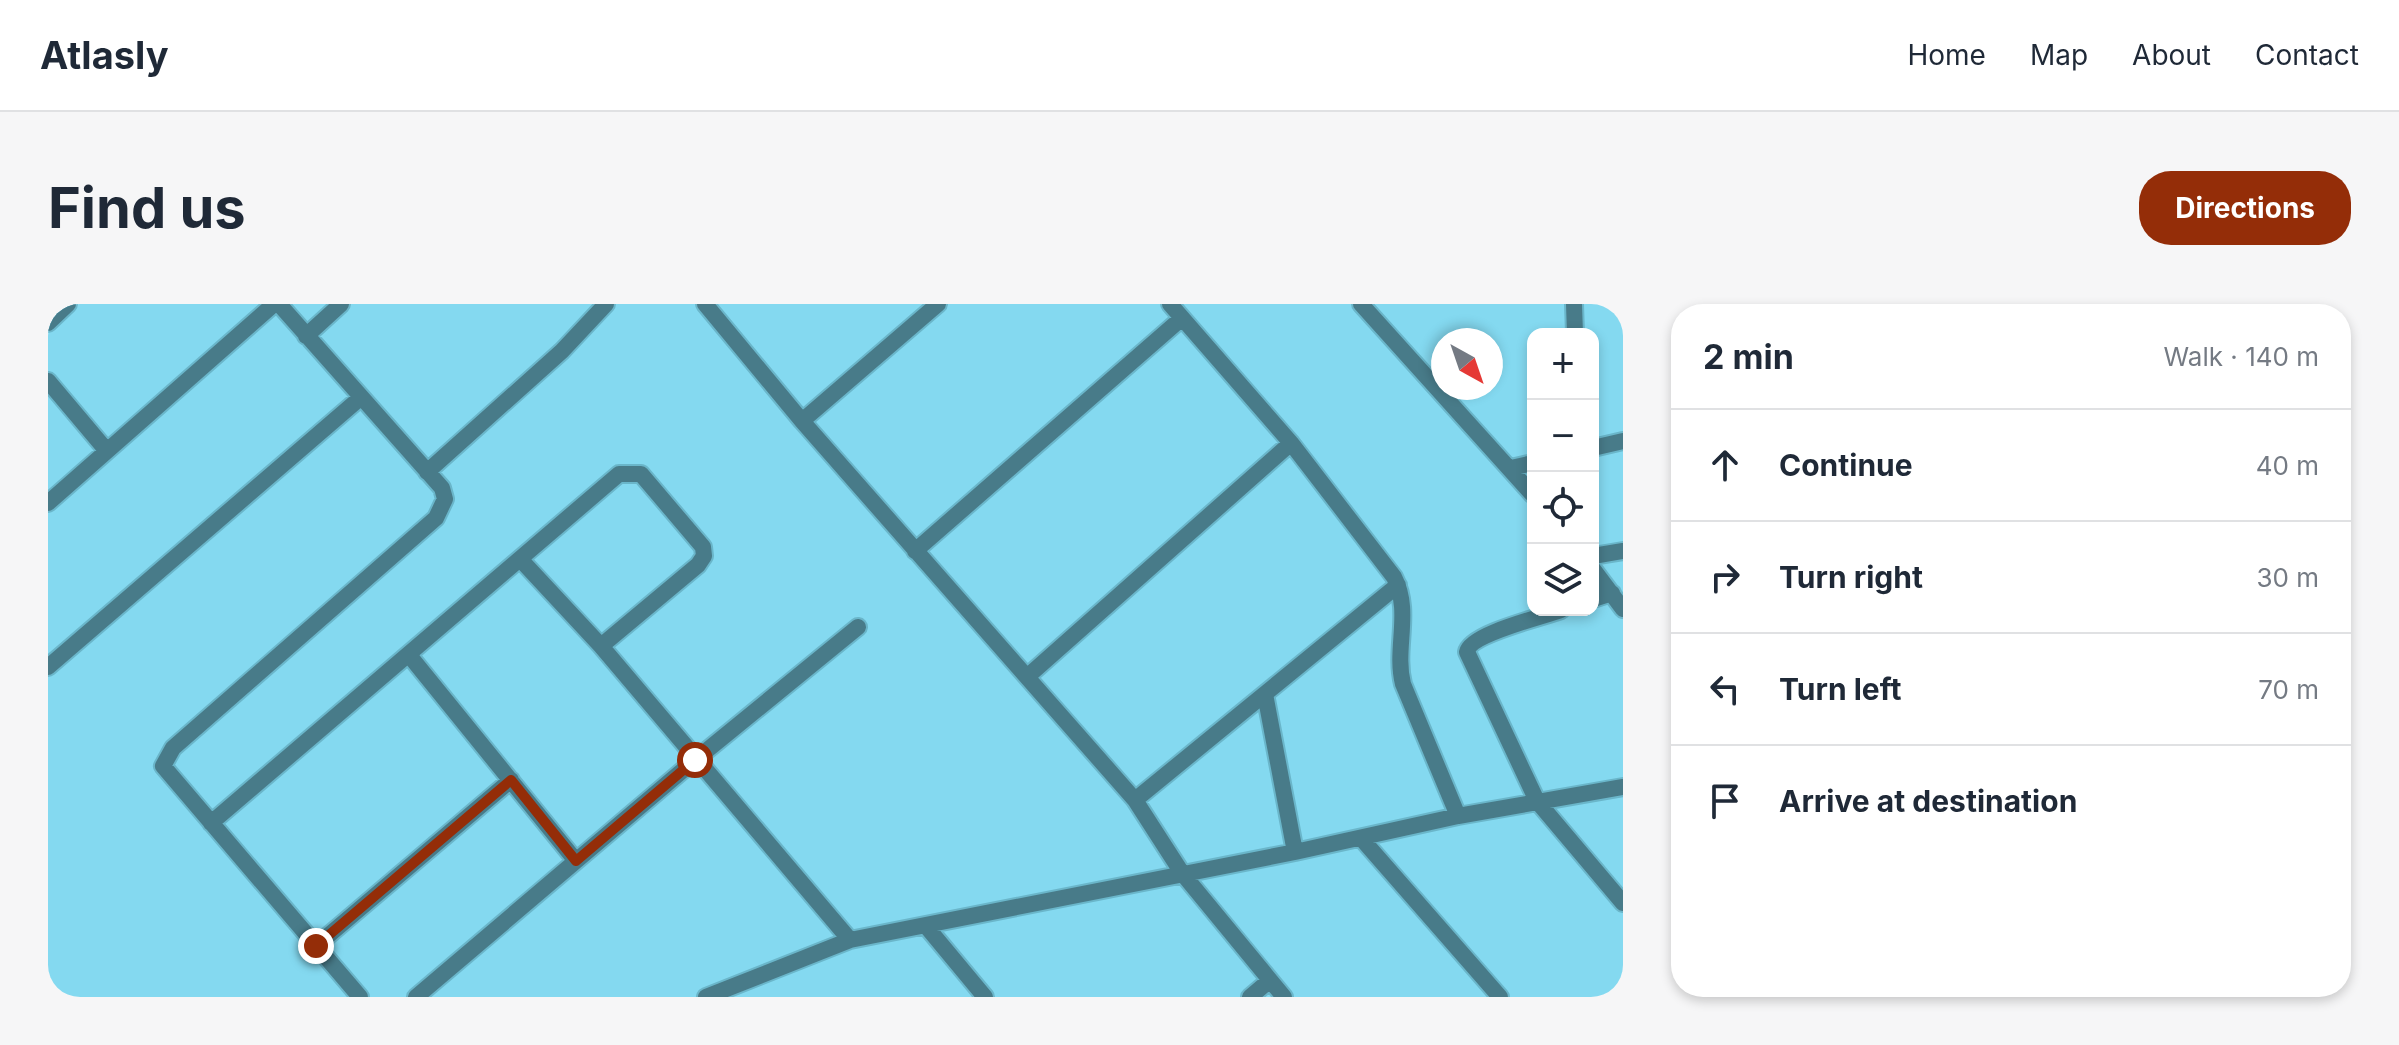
<!DOCTYPE html>
<meta charset="utf-8">
<style>
body{margin:0;font-family:Inter,sans-serif;background:#f6f6f7;color:#1f2937}
.controls{position:absolute;right:24px;top:24px;display:grid;overflow:hidden;border-radius:16px;box-shadow:0 4px 12px #0003}
.controls button{width:72px;height:72px;display:grid;place-items:center;padding:0;border:0;border-bottom:2px solid #e0e1e3;background:#fff;color:#1f2937;font:40px sans-serif}
.compass{position:absolute;left:1383px;top:24px;width:72px;height:72px;border-radius:50%;background:#fff;box-shadow:0 4px 12px #0003;rotate:140deg}
.stop{position:absolute;width:24px;height:24px;margin:-18px;border:6px solid #942d08;border-radius:50%;background:#fff}
.stop.end{background:#942d08;border-color:#fff;box-shadow:0 2px 8px #0008}
.list{margin:0;padding:0;list-style:none}
h2{display:flex;justify-content:space-between;align-items:center;height:104px;margin:0;padding:0 32px;font-size:34px}
h2 small{font-size:26px;font-weight:400;color:#747a83}
.list li{display:grid;grid-template-columns:52px 1fr auto;gap:24px;align-items:center;box-sizing:border-box;height:112px;padding:0 32px;border-top:2px solid #e0e1e3}
.list b{display:block;font-size:30px;white-space:nowrap}
.list em{font-size:26px;font-style:normal;color:#747a83}
.icon{flex:none;width:44px;height:44px;fill:none;stroke:currentColor;stroke-width:2;stroke-linecap:round;stroke-linejoin:round}
.map{position:relative;flex:none;width:1575px;height:693px;overflow:hidden;border-radius:32px}
header{display:flex;align-items:center;gap:48px;box-sizing:border-box;height:112px;padding:0 40px;background:#fff;border-bottom:2px solid #e0e1e3}
header strong{font-size:38px}
nav{display:flex;gap:44px;margin-inline-start:auto;font-size:28px}
.intro{display:flex;align-items:center;justify-content:space-between;box-sizing:border-box;height:192px;padding:0 48px}
h1{margin:0;font-size:56px}
.button{padding:20px 36px;border-radius:32px;background:#942d08;color:#fff;font-size:28px;font-weight:700}
main{display:flex;gap:48px;padding:0 48px}
aside{flex:1;background:#fff;border-radius:32px;box-shadow:0 4px 12px #0003}
.map>svg:first-child{display:block}
.lines{fill:none;stroke-linecap:round;stroke-linejoin:round}
.minor-casing{stroke:#6ab6ca;stroke-width:20}
.minor{stroke:#487b89;stroke-width:16}
.route{stroke:#942d08;stroke-width:10}
</style>
<header>
<strong>Atlasly</strong>
<nav><a>Home</a><a>Map</a><a>About</a><a>Contact</a></nav>
</header>
<div class="intro"><h1>Find us</h1><a class="button">Directions</a></div>
<main>
<div class="map">
<svg width="1575" height="693" viewBox="0 0 1575 693">
<rect width="100%" height="100%" fill="#84d9f0"/>
<g class="lines">
<g class="minor-casing">
<path id="minor" d="M 231,0 L 394,184 L 397,195 L 388,214 L 125,444 L 115,462 L 312,693
M 657,0 L 754,117 L 1087,496 L 1134,569 L 1236,693
M 1122,0 L 1243,139 L 1346,273 C 1364,308 1346,344 1355,380 L 1410,512
M 1313,0 L 1485,191
M 1526,0 L 1527,30
M 0,19 L 20,0
M 258,32 L 293,0
M 0,77 L 59,147
M 754,117 L 890,0
M 1545,144 L 1575,137
M 1463,164 L 1485,159
M 379,168 L 514,47 L 558,0
M 0,199 L 226,0
M 867,247 L 1134,14
M 1545,252 L 1575,247
M 473,256 L 553,342 L 802,636
M 1545,265 L 1575,305
M 1545,295 L 1564,289
M 1513,306 C 1494,313 1422,330 1419,348 L 1489,497 L 1575,599
M 361,351 L 528,557
M 0,363 L 311,95
M 980,372 L 1243,139
M 1217,390 L 1247,548
M 1087,496 L 1350,281
M 163,519 L 571,170 L 593,170 L 655,243 L 656,252 L 650,261 L 553,342
M 1313,534 L 1452,693
M 878,622 L 937,693
M 268,642 L 463,476
M 368,693 L 647,456 L 810,323
M 658,693 L 802,636 L 1247,548 L 1410,512 L 1575,483
M 1202,693 L 1222,676"/>
</g>
<use href="#minor" class="minor"/>
</g>
<g class="lines">
<path class="route" d="M 268,642 L 463,476 L 528,557 L 647,456"/>
</g>
</svg>
<div class="controls">
<button>+</button>
<button>−</button>
<button><svg class="icon" aria-label="locate" viewBox="0 0 24 24"><circle cx="12" cy="12" r="6"/><path d="M12 2v4M12 18v4M2 12h4M18 12h4"/></svg></button>
<button><svg class="icon" aria-label="layers" viewBox="0 0 24 24"><path d="M12 4l9 5-9 5-9-5zM3 14l9 5 9-5"/></svg></button>
</div>
<svg class="compass" viewBox="-18 -18 36 36"><path d="M0-13l5 13h-10z" fill="#e53935"/><path d="M0 13l5-13h-10z" fill="#747a83"/></svg>
<div class="stop" style="left:647px;top:456px"></div>
<div class="stop end" style="left:268px;top:642px"></div>
</div>
<aside>
<h2>2 min<small>Walk · 140 m</small></h2>
<ul class="list">
<li><svg class="icon" aria-label="ahead" viewBox="0 0 24 24"><path d="M12 20V5M6 11l6-6 6 6"/></svg><div><b>Continue</b></div><em>40 m</em></li>
<li><svg class="icon" aria-label="right" viewBox="0 0 24 24"><path d="M7 20v-9h11M14 6l5 5-5 5"/></svg><div><b>Turn right</b></div><em>30 m</em></li>
<li><svg class="icon" aria-label="left" viewBox="0 0 24 24"><path d="M17 20v-9H6M10 6l-5 5 5 5"/></svg><div><b>Turn left</b></div><em>70 m</em></li>
<li><svg class="icon" aria-label="arrive" viewBox="0 0 24 24"><path d="M6 21V4h12l-3 4 3 4H6"/></svg><div><b>Arrive at destination</b></div></li>
</ul>
</aside>
</main>
